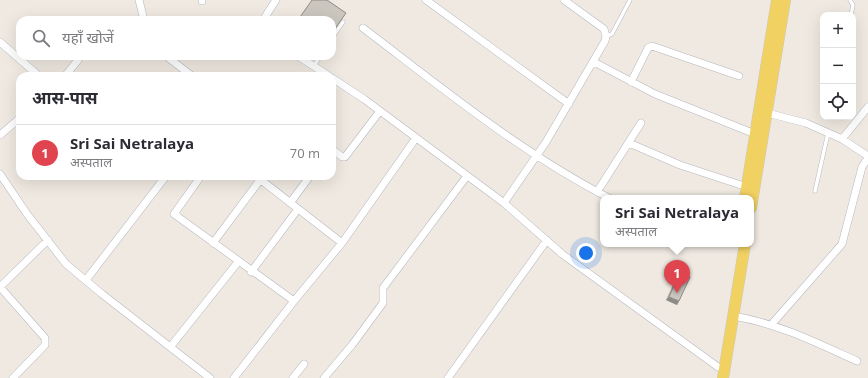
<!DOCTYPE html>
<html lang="hi">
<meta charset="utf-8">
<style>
body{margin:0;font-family:"Open Sans","Noto Sans Devanagari",sans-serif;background:#f2f2f3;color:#2b2b33}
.controls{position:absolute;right:12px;top:12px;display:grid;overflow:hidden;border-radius:8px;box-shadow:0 4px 16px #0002}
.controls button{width:36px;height:36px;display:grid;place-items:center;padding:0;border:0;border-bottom:1px solid #e1e1e2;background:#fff;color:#2b2b33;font:20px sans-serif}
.you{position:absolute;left:586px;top:253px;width:14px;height:14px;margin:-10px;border:3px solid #fff;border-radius:50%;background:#1a73e8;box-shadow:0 0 0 6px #1a73e833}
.badge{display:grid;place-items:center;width:26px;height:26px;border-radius:50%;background:#ea580c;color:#fff;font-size:13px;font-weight:700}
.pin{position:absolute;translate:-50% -33px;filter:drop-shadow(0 1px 2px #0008)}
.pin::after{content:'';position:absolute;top:21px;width:14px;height:12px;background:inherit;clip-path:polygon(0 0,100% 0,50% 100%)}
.popup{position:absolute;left:600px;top:195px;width:154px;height:52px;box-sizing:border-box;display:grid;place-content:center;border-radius:8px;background:#fff;filter:drop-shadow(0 1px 3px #0005);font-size:13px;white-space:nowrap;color:#7c7c81}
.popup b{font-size:15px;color:#2b2b33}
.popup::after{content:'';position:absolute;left:50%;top:100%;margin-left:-8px;border:8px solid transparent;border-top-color:#fff}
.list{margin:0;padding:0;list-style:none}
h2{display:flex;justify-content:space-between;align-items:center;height:52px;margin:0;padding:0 16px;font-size:17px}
h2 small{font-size:13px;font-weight:400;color:#7c7c81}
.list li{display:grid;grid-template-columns:26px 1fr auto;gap:12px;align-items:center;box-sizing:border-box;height:56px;padding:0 16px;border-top:1px solid #e1e1e2}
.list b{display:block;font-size:15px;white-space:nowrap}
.list p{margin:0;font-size:13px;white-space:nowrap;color:#7c7c81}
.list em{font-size:13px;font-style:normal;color:#7c7c81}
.icon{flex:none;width:22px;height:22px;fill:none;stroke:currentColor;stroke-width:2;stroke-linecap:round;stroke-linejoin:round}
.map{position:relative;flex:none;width:868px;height:378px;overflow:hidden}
.search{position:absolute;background:#fff;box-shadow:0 4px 16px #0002;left:16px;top:16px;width:320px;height:44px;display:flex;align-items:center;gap:10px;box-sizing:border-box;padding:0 14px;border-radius:12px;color:#7c7c81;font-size:15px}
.panel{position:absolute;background:#fff;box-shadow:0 4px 16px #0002;left:16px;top:72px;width:320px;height:108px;border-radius:12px}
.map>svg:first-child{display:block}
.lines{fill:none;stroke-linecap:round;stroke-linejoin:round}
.lane-casing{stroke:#b4b7c1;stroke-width:4.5}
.street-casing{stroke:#b4b7c1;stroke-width:8}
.primary-casing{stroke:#c9c9c9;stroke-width:12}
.lane{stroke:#fff;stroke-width:3.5}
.street{stroke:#fff;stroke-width:7}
.primary{stroke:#f2d163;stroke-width:11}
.wall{fill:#afaba4}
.shaded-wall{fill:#8e8b86}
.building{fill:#cbc7bf;stroke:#8e8b86}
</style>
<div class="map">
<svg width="868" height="378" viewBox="0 0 868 378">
<rect width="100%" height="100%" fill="#efe9e1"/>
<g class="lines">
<g class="lane-casing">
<path id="lane" d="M 850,0 L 853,5 L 851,15
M 606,36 L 612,34 L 630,0
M 332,38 L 343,22
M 314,66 L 320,56
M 815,191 L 828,133"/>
</g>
<g class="street-casing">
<path id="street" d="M 139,0 L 144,20
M 426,0 L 569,104
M 202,1 L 202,0
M 263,20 L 276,0
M 363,28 C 442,88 520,152 609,198
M 0,42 L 39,76
M 166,56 L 192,76
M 298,56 L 329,76
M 594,62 L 655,94 L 755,134
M 65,76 L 78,60
M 332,78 L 364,99 L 504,203 L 562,254 L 718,367
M 631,82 L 648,48 L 652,46 L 739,76
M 767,113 L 806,123 L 842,139 L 868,107
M 0,135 L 20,118
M 842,139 L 868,156
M 629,143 L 680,165 L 747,187
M 332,149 L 342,157 L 345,157 L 380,111
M 0,174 L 27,214 L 66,264 L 102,294 L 210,378
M 201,176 L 174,214 L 294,301
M 256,176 L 342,243 L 416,138
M 597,192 L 641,123
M 290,203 L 310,176
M 504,203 L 546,142 L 605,41 L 606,36 L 604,29 L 564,0
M 213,243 L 260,180
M 251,272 L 298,209
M 86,280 L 166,176
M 0,287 L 45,338 L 45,345 L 13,378
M 0,287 L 48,240
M 733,316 C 777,323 817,343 857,361
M 771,325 L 842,244 L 862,167 L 868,158
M 171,346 L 238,262
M 234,378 L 294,301 L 342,243
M 293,378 L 304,364
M 324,378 L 352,345 L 383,303 L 383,288 L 467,176
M 448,378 L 547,240"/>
</g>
<g class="primary-casing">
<path id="primary" d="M 745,198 L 777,0
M 751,208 L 785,0
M 723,378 L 745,244"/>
</g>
<use href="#lane" class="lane"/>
<use href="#street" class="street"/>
<use href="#primary" class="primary"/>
</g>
<path class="wall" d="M 680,272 L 679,301 L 677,305 L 666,300 L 677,276 Z"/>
<path class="shaded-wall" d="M 669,297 L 679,301 L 677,305 L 666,300 Z"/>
<path class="building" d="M 312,0 L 327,0 L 346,13 L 332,33 L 332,20 L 298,20 Z
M 680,272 L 690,277 L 679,301 L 669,297 Z"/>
</svg>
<div class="controls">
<button>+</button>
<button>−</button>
<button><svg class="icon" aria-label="locate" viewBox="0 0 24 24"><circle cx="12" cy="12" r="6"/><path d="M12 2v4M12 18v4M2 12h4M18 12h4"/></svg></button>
</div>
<div class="you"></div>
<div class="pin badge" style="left:677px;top:293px;background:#e0444e">1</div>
<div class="popup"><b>Sri Sai Netralaya</b>अस्पताल</div>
<div class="search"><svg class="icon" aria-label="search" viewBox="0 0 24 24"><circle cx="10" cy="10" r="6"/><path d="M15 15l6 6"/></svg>यहाँ खोजें</div>
<section class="panel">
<h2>आस-पास<small></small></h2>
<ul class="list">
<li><span class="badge" style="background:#e0444e">1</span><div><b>Sri Sai Netralaya</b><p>अस्पताल</p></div><em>70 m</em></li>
</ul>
</section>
</div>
